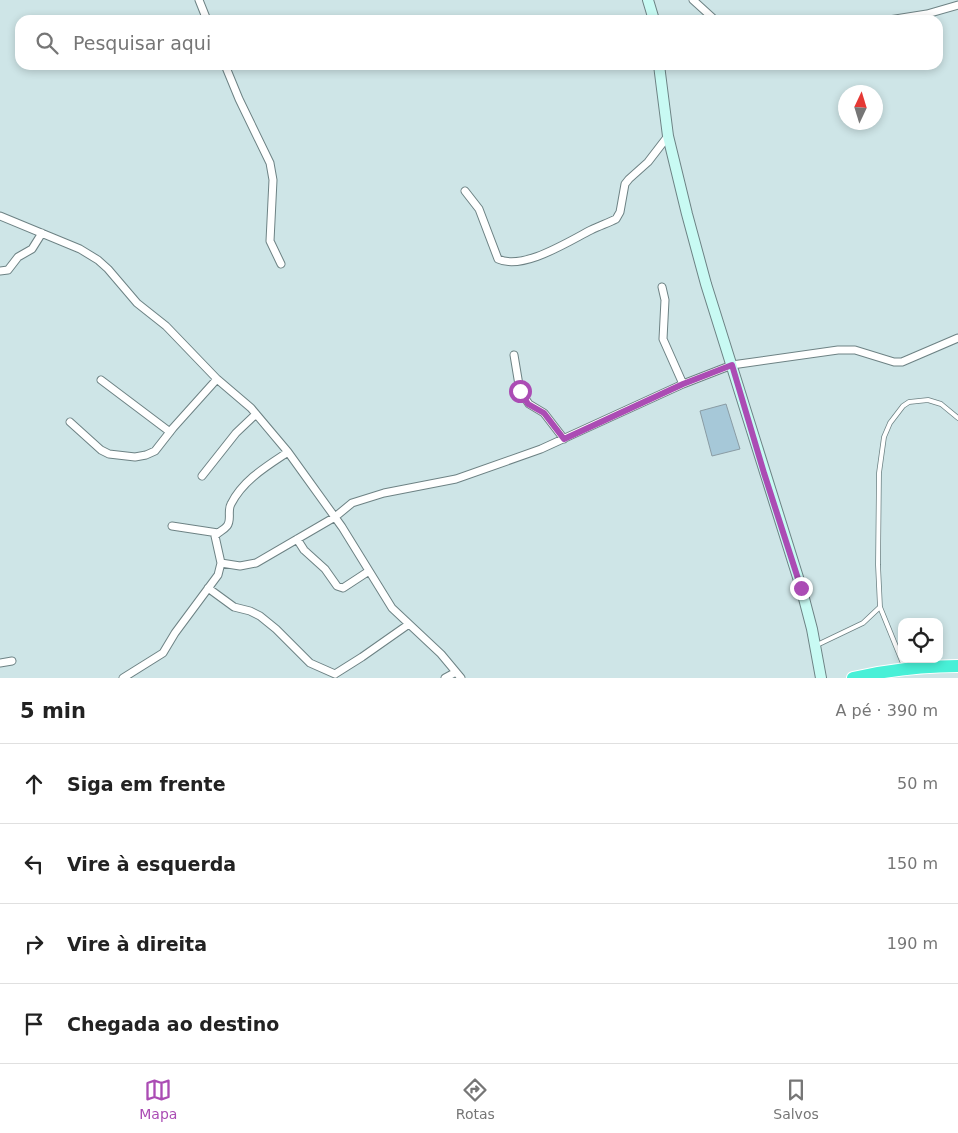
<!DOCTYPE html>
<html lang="pt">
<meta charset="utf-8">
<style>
body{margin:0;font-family:"DejaVu Sans",sans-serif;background:#f6f6f6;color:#222}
.controls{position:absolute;right:15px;bottom:15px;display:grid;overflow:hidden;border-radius:10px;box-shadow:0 2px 8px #0003}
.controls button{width:45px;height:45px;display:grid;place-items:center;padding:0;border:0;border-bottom:1px solid #e0e0e0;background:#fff;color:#222;font:25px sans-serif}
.compass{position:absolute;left:838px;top:85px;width:45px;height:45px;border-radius:50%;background:#fff;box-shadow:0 2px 8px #0003;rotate:4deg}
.stop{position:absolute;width:15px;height:15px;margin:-11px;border:4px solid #ab4cb4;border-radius:50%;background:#fff}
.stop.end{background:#ab4cb4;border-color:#fff;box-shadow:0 1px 5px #0008}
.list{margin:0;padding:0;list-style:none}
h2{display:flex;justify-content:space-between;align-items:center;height:65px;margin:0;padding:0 20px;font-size:21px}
h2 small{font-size:16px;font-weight:400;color:#767676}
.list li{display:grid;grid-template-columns:32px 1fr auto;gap:15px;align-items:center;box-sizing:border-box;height:80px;padding:0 20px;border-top:1px solid #e0e0e0}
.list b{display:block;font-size:19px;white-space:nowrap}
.list em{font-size:16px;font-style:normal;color:#767676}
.icon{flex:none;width:28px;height:28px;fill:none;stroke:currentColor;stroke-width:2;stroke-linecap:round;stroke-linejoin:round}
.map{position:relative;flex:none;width:958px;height:678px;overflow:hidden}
.search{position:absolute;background:#fff;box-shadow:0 2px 8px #0003;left:15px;right:15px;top:15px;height:55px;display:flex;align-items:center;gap:12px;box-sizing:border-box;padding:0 18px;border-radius:15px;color:#767676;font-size:19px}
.sheet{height:385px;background:#fff}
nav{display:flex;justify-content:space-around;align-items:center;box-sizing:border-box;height:70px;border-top:1px solid #e0e0e0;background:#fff;font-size:14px;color:#767676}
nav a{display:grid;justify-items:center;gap:2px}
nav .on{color:#ab4cb4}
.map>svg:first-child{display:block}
.building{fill:#a6c8d8;stroke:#8a9ca4}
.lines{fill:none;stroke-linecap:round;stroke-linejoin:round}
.lane-casing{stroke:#6d8284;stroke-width:5.5}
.street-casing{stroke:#6d8284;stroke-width:9}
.secondary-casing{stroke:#6d8284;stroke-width:12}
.highway-casing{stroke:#fff;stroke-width:14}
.lane{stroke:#fff;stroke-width:4}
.street{stroke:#fff;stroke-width:7}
.secondary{stroke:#c8faf3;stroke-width:10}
.highway{stroke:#48f0d7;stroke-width:12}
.route{stroke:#ab4cb4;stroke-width:6}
</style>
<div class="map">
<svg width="958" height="678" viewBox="0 0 958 678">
<rect width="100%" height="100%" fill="#cee5e7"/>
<path class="building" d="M 726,404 L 740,449 L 712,456 L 700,411 Z"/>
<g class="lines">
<g class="lane-casing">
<path id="lane" d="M 817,645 L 863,623 L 880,607
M 904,666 L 880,607 L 878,565 L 879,473 L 884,437 L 890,423 L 903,406 L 909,402 L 928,400 L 941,404 L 958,418"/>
</g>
<g class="street-casing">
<path id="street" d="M 199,0 L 207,20
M 693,0 L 715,20
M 889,20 L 927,14 L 958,5
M 225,65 L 239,99 L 270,163 L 273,180 L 270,241 L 281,264
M 465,191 L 479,209 L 498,259 C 523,271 569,241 591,230 C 599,226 608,223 616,219 L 620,212 L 625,184 L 629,179 L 648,162 L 668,136
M 0,216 L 80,249 L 98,260 L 108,269 L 137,303 L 166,326 L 217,379
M 0,271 L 8,270 L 18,257 L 32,249 L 42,233
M 662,287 L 665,300 L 663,339 L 683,384
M 514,355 L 520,391 L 529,404 L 544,413 L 564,439
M 101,380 L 170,432
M 70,422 L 101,450 L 109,454 L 135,457 L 146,455 L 155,451 L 173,428 L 217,379 L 251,408 L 288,452 L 342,527 L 392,608 L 441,654 L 461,678
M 202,476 L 236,433 L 256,414
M 172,526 L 218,533
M 297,539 L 304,550 L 325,569 L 337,586 L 343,588 L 369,571
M 221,563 L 240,566 L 256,563 L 335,517 L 352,503 L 384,493 L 456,479 L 541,449 L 683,384 L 732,365 L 838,350 L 855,350 L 894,362 L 902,362 L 958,338
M 208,588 L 234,607 L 250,611 L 260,616 L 276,629 L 310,663 L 335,674
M 0,663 L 12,661
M 335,674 L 362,657 L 409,624
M 123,678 L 163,653 L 175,633 L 218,575 L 221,563 L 215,536 C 218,532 224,530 227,526 C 232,520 227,511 231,504 C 243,480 267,466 288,452
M 445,678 L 456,672"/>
</g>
<g class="secondary-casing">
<path id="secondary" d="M 648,0 L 654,20
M 659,65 L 668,136 L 687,214 L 706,284 L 801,587 L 812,629 L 821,678"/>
</g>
<g class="highway-casing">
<path id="highway" d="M 853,678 C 888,670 922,666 958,666"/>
</g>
<use href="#lane" class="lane"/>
<use href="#street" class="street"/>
<use href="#secondary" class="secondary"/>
<use href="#highway" class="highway"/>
</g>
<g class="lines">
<path class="route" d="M 520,391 L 528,404 L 544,413 L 564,439 L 683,384 L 732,365 L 764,473 L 801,588"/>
</g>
</svg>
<div class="controls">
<button><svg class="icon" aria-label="locate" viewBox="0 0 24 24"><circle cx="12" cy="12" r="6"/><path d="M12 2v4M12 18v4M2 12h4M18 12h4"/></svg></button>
</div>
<svg class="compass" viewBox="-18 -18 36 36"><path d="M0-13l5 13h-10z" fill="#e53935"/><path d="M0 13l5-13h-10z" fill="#767676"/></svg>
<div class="stop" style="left:520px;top:391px"></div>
<div class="stop end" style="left:801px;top:588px"></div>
<div class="search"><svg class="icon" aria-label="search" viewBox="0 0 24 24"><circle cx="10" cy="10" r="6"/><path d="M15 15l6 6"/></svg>Pesquisar aqui</div>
</div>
<section class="sheet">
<h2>5 min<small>A pé · 390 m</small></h2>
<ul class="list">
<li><svg class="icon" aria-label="ahead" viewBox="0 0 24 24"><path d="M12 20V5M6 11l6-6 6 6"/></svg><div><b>Siga em frente</b></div><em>50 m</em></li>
<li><svg class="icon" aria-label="left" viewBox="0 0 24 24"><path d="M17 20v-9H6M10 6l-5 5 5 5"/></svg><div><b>Vire à esquerda</b></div><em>150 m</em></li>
<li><svg class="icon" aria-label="right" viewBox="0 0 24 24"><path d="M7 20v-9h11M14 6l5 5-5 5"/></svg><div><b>Vire à direita</b></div><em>190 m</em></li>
<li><svg class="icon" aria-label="arrive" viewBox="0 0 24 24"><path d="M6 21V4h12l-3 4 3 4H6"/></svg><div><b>Chegada ao destino</b></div></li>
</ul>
</section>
<nav>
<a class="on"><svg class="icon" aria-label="map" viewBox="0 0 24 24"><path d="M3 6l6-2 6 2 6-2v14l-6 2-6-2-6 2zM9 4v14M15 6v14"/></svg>Mapa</a>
<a><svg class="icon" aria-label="directions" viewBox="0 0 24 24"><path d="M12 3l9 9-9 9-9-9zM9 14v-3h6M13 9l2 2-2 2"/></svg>Rotas</a>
<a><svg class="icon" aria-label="saved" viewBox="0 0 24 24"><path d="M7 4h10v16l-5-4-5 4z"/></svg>Salvos</a>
</nav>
